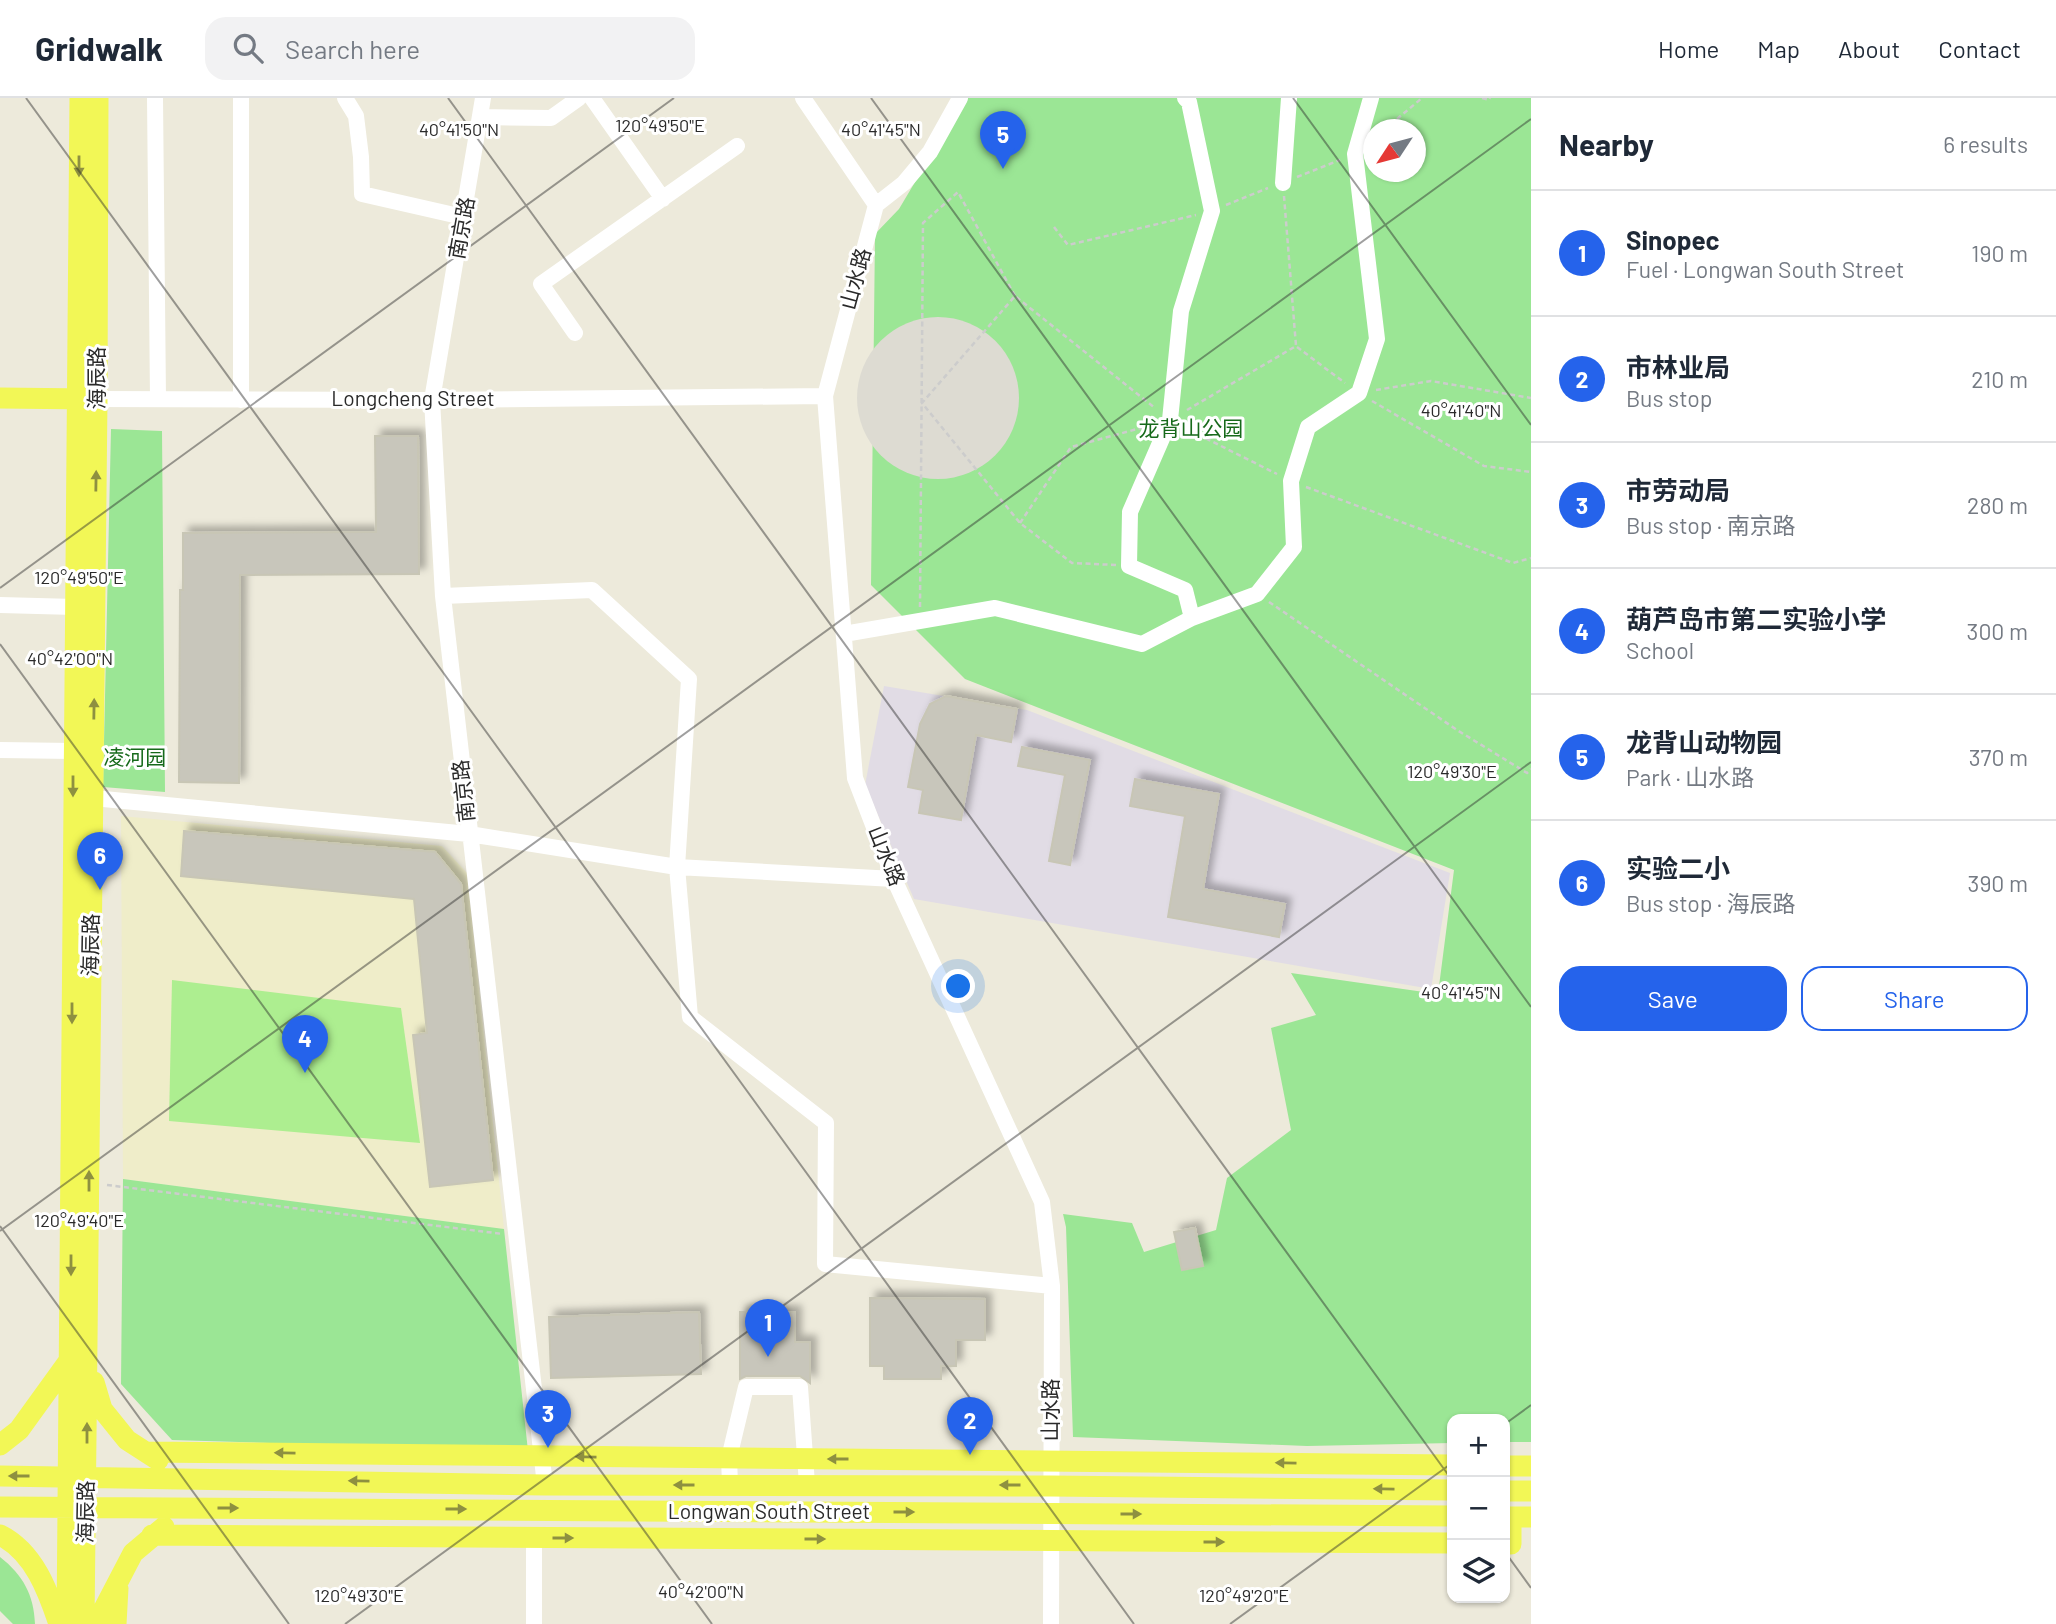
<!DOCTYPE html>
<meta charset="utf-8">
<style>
body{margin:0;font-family:Barlow,"Noto Sans SC",sans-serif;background:#f2f2f3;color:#1f2937}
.controls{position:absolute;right:21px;bottom:21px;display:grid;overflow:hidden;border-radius:14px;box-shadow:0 2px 5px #0004}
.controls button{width:63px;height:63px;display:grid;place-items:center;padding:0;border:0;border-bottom:2px solid #e0e1e3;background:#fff;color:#1f2937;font:35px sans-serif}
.compass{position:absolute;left:1363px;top:21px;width:63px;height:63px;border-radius:50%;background:#fff;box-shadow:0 2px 5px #0004;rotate:234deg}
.you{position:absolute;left:959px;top:889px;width:24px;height:24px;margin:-18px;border:5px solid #fff;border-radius:50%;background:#1a73e8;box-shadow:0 0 0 10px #1a73e833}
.badge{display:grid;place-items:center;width:46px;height:46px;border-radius:50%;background:#2563eb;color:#fff;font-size:23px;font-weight:700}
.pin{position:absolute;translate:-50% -58px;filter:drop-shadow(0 2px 4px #0008)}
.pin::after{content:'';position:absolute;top:37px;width:24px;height:21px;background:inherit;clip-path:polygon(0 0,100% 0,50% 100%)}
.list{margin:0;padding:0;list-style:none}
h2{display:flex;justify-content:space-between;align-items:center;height:91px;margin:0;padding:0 28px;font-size:30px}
h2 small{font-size:23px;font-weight:400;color:#747a83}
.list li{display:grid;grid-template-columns:46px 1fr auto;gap:21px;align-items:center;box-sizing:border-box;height:126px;padding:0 28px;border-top:2px solid #e0e1e3}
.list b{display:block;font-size:26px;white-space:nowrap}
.list p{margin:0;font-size:23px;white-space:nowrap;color:#747a83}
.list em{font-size:23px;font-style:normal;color:#747a83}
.actions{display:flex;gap:14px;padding:21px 28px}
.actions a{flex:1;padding:16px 0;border:2px solid #2563eb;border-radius:21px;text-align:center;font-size:24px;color:#2563eb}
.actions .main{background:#2563eb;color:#fff}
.icon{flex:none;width:38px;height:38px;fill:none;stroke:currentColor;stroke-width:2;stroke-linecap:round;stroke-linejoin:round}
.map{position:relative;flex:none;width:1531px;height:1526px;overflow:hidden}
header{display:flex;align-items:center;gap:42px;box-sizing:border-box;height:98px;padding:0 35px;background:#fff;border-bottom:2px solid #e0e1e3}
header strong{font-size:33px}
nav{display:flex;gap:38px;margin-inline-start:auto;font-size:24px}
.search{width:490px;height:63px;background:#f2f2f3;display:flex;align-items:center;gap:18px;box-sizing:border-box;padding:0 24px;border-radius:21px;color:#747a83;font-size:26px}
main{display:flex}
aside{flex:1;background:#fff}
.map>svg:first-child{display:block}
.industrial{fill:#e1dce5}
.education{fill:#efedc9}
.green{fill:#9be695;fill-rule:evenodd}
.pitch{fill:#adee90}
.plaza{fill:#dddbd2}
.building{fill:#c8c6bb;stroke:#c8c6b5;stroke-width:2;filter:url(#shadow)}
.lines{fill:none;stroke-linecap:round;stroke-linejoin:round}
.path{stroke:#ccc;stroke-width:2.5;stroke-dasharray:5 3.5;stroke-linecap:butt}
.minor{stroke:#fff;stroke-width:16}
.major{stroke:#f2f756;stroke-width:21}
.oneway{fill:#8e9040}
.ticks{fill:none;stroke:#2a2a2a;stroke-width:2;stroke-opacity:0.45}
.labels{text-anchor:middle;stroke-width:6;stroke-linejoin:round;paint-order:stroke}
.street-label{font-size:21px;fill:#2a2a2a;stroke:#fff}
.park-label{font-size:21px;fill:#176a1b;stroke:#fff}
.ticks-label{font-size:18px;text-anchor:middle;fill:#2a2a2a;stroke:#fff;stroke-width:6;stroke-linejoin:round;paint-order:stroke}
</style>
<header>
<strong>Gridwalk</strong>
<div class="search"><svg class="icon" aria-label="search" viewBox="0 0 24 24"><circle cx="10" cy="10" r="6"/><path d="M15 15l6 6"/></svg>Search here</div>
<nav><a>Home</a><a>Map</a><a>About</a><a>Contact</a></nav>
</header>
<main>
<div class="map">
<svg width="1531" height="1526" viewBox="0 0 1531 1526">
<defs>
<filter id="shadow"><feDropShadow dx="6" dy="-6" stdDeviation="3.5" flood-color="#0004"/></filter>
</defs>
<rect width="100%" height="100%" fill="#edeadb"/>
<path class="industrial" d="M 884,588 L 1027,612 L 1450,775 L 1431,891 L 914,801 L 865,687 Z"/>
<path class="education" d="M 121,718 L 442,748 L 467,775 L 504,1131 L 123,1081 Z"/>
<path class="green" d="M 965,0 L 1531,0 L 1531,1344 L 1505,1344 L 1505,1321 L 1452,1321 L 1452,1345 L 1307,1348 L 1073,1339 L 1066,1129 L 1063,1116 L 1132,1125 L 1144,1154 L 1216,1132 L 1227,1080 L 1291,1032 L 1271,930 L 1316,917 L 1291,875 L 1438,896 L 1454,772 L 965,581 L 871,487 L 875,136 L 899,111 ZM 1374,32 L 1416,32 L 1416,74 L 1374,74 Z
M 111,331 L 162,333 L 165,694 L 103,689 Z
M 123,1081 L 504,1131 L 528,1353 L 172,1342 L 121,1286 Z
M 0,1459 C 23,1477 34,1497 35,1526 L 13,1526 L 0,1513 Z"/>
<path class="pitch" d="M 172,882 L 401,910 L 420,1045 L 169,1023 Z"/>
<path class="plaza" d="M857 300a81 81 0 1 1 162 0a81 81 0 1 1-162 0Z"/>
<path class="building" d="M 375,338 L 418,338 L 419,476 L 240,477 L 239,685 L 179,684 L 180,492 L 183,492 L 183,435 L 376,434 Z
M 946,598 L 1017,611 L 1011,644 L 976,637 L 961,722 L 919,715 L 923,692 L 908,689 L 920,626 L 930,606 Z
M 1022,649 L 1090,662 L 1070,767 L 1049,763 L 1065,677 L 1018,668 Z
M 1135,681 L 1219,696 L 1203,791 L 1285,806 L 1279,839 L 1168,819 L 1185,718 L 1130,708 Z
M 184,733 L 435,754 L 461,786 L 493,1082 L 430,1089 L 413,937 L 427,935 L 414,801 L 181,778 Z
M 1195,1130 L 1203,1168 L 1182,1172 L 1174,1134 Z
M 870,1200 L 985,1201 L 985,1242 L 956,1242 L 956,1268 L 941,1268 L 941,1281 L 884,1281 L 884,1268 L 870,1268 Z
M 699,1214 L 701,1276 L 551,1280 L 549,1219 Z
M 740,1214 L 795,1214 L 795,1244 L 810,1244 L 810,1285 L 800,1278 L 746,1278 L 740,1281 Z"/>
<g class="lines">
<path class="path" d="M 1482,0 L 1489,2 L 1490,0
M 1384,32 L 1422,0
M 1297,79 L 1340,62
M 1226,107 L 1268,90
M 1054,129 L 1068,147 L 1196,117
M 1297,249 L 1345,285
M 1376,292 L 1431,283 L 1531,300
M 1372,303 L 1484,368 L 1531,374
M 1187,312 L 1296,248 L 1284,98
M 1183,329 L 1277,376
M 1306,389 L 1513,465 L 1531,460
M 1020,425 L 1071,349 L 1152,327
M 1116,467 L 1072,465 L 1020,425 L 922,305 L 1015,198 L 1155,310
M 1269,504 L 1457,632 L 1527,675 L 1531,671
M 920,509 L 923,125 L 958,94 L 1015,198
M 107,1087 L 503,1136"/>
<path class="minor" d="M 155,0 L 158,301
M 345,0 L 356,18 L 361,59 L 362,96 L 463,119
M 483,0 L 432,302 L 443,498 L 545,1387
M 592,0 L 663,101
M 803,0 L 876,107
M 960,0 L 930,54 L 904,85 L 876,107 L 825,298 L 855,680 L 894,781 L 1042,1104 L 1052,1188 L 1051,1526
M 1185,0 L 1189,4 L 1212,113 L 1181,213 L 1170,322 L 1130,414 L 1129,468 L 1185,492 L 1192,520
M 481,19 L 551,20 L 579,0
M 1283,85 L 1289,0
M 575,235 L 541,186 L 737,48
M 97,301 L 432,302 L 825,298
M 241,302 L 241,0
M 443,498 L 592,492 L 689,581 L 677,769 L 690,919 L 826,1025 L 825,1166 L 1052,1188
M 0,507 L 75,509
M 844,536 L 995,510 L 1142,546 L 1192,520 L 1257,496 L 1294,449 L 1291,383 L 1308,329 L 1359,295 L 1377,241 L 1355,56 L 1371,0
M 0,652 L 73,653
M 93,700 L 469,736 L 677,769 L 894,781
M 730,1386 L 729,1360 L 746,1289 L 800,1289 L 807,1386
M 534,1526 L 534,1440"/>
<path class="major" d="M 0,300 L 91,301
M 94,1284 L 102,1311 L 127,1342 L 158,1362
M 0,1347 L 19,1332 L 71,1260
M 146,1354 L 1452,1367
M 1505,1368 L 1531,1368
M 0,1378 L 545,1387 L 1050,1388 L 1452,1392
M 1505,1393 L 1531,1393
M 0,1409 L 1452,1418
M 1505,1419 L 1531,1419
M 1511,1419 L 1511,1446
M 0,1437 C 34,1454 48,1493 59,1526
M 152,1437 L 1452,1445
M 67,1526 L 80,0
M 84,1526 L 97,301 L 98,0
M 96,1526 L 133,1455 L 164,1429
M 116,1526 L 118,1490"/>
</g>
<defs><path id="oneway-solid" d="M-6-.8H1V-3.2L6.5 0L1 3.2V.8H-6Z" transform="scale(1.75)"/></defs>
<g class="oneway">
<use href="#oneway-solid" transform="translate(79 68) rotate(90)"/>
<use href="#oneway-solid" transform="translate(96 383) rotate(-89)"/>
<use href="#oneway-solid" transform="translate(94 611) rotate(-89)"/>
<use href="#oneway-solid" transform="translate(73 688) rotate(90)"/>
<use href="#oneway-solid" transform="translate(72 915) rotate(90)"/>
<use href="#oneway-solid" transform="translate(89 1083) rotate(-90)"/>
<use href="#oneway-solid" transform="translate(71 1167) rotate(90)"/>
<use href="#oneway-solid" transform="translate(87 1335) rotate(-90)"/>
<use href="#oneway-solid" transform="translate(285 1355) rotate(-179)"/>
<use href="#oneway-solid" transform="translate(586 1359) rotate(-179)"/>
<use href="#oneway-solid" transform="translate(838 1361) rotate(-180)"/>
<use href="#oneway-solid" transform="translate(1286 1365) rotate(-179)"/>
<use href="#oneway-solid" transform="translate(19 1378) rotate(-180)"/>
<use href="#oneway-solid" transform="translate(359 1383) rotate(-179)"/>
<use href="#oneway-solid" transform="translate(684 1387) rotate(180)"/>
<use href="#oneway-solid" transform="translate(1010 1387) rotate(-180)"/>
<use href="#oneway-solid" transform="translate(1384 1391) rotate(-179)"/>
<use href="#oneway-solid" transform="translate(228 1410)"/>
<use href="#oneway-solid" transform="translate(456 1411)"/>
<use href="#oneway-solid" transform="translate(904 1414)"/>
<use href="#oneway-solid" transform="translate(1131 1416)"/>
<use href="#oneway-solid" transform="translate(563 1440)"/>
<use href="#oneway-solid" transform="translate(815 1441)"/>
<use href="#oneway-solid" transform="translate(1214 1444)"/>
</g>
<path class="ticks" d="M 26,0 L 1134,1526M 448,0 L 1452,1382M 871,0 L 1531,909M 1293,0 L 1531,327M 0,490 L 674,0M 0,546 L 712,1526M 0,1128 L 289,1526M 0,1133 L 1531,21M 1505,1326 L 1531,1307M 1505,1454 L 1531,1490M 345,1526 L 1531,664M 1230,1526 L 1452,1365"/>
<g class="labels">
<g class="street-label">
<text transform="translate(462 130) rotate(-80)" y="7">南京路</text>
<text transform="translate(856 181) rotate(-75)" y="7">山水路</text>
<text transform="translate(97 280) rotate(-90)" y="7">海辰路</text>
<text x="413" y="308">Longcheng Street</text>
<text transform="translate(464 693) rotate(-96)" y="7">南京路</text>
<text transform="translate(886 758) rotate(68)" y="7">山水路</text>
<text transform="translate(91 847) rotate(-89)" y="7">海辰路</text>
<text transform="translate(1051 1312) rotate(-90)" y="7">山水路</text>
<text transform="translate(86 1414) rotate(-89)" y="7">海辰路</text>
<text x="769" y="1421">Longwan South Street</text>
</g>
<g class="park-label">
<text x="1191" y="338">龙背山公园</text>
<text x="135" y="667">凌河园</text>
</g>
</g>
<g class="ticks-label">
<text x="660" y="34">120°49'50"E</text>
<text x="459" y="38">40°41'50"N</text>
<text x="881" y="38">40°41'45"N</text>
<text x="1461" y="319">40°41'40"N</text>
<text x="79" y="486">120°49'50"E</text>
<text x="70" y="567">40°42'00"N</text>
<text x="1452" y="680">120°49'30"E</text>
<text x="1461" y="901">40°41'45"N</text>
<text x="79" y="1129">120°49'40"E</text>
<text x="701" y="1500">40°42'00"N</text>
<text x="359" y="1504">120°49'30"E</text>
<text x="1244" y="1504">120°49'20"E</text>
</g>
</svg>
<div class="controls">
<button>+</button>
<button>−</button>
<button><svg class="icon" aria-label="layers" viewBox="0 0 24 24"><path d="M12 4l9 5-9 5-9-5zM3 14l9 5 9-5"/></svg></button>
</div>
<svg class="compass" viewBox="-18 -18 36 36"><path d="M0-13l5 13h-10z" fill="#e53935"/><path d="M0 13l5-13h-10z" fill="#747a83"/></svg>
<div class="you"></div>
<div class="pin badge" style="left:768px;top:1259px">1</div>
<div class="pin badge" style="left:970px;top:1357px">2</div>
<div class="pin badge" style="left:548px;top:1350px">3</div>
<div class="pin badge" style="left:305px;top:975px">4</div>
<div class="pin badge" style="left:1003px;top:71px">5</div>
<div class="pin badge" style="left:100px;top:792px">6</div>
</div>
<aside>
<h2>Nearby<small>6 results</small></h2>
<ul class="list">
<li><span class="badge">1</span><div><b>Sinopec</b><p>Fuel · Longwan South Street</p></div><em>190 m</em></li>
<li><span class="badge">2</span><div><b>市林业局</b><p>Bus stop</p></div><em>210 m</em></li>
<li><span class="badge">3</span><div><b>市劳动局</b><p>Bus stop · 南京路</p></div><em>280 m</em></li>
<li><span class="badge">4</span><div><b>葫芦岛市第二实验小学</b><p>School</p></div><em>300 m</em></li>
<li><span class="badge">5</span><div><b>龙背山动物园</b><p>Park · 山水路</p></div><em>370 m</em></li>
<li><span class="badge">6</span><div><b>实验二小</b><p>Bus stop · 海辰路</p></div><em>390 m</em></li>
</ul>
<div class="actions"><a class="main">Save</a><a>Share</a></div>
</aside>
</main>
